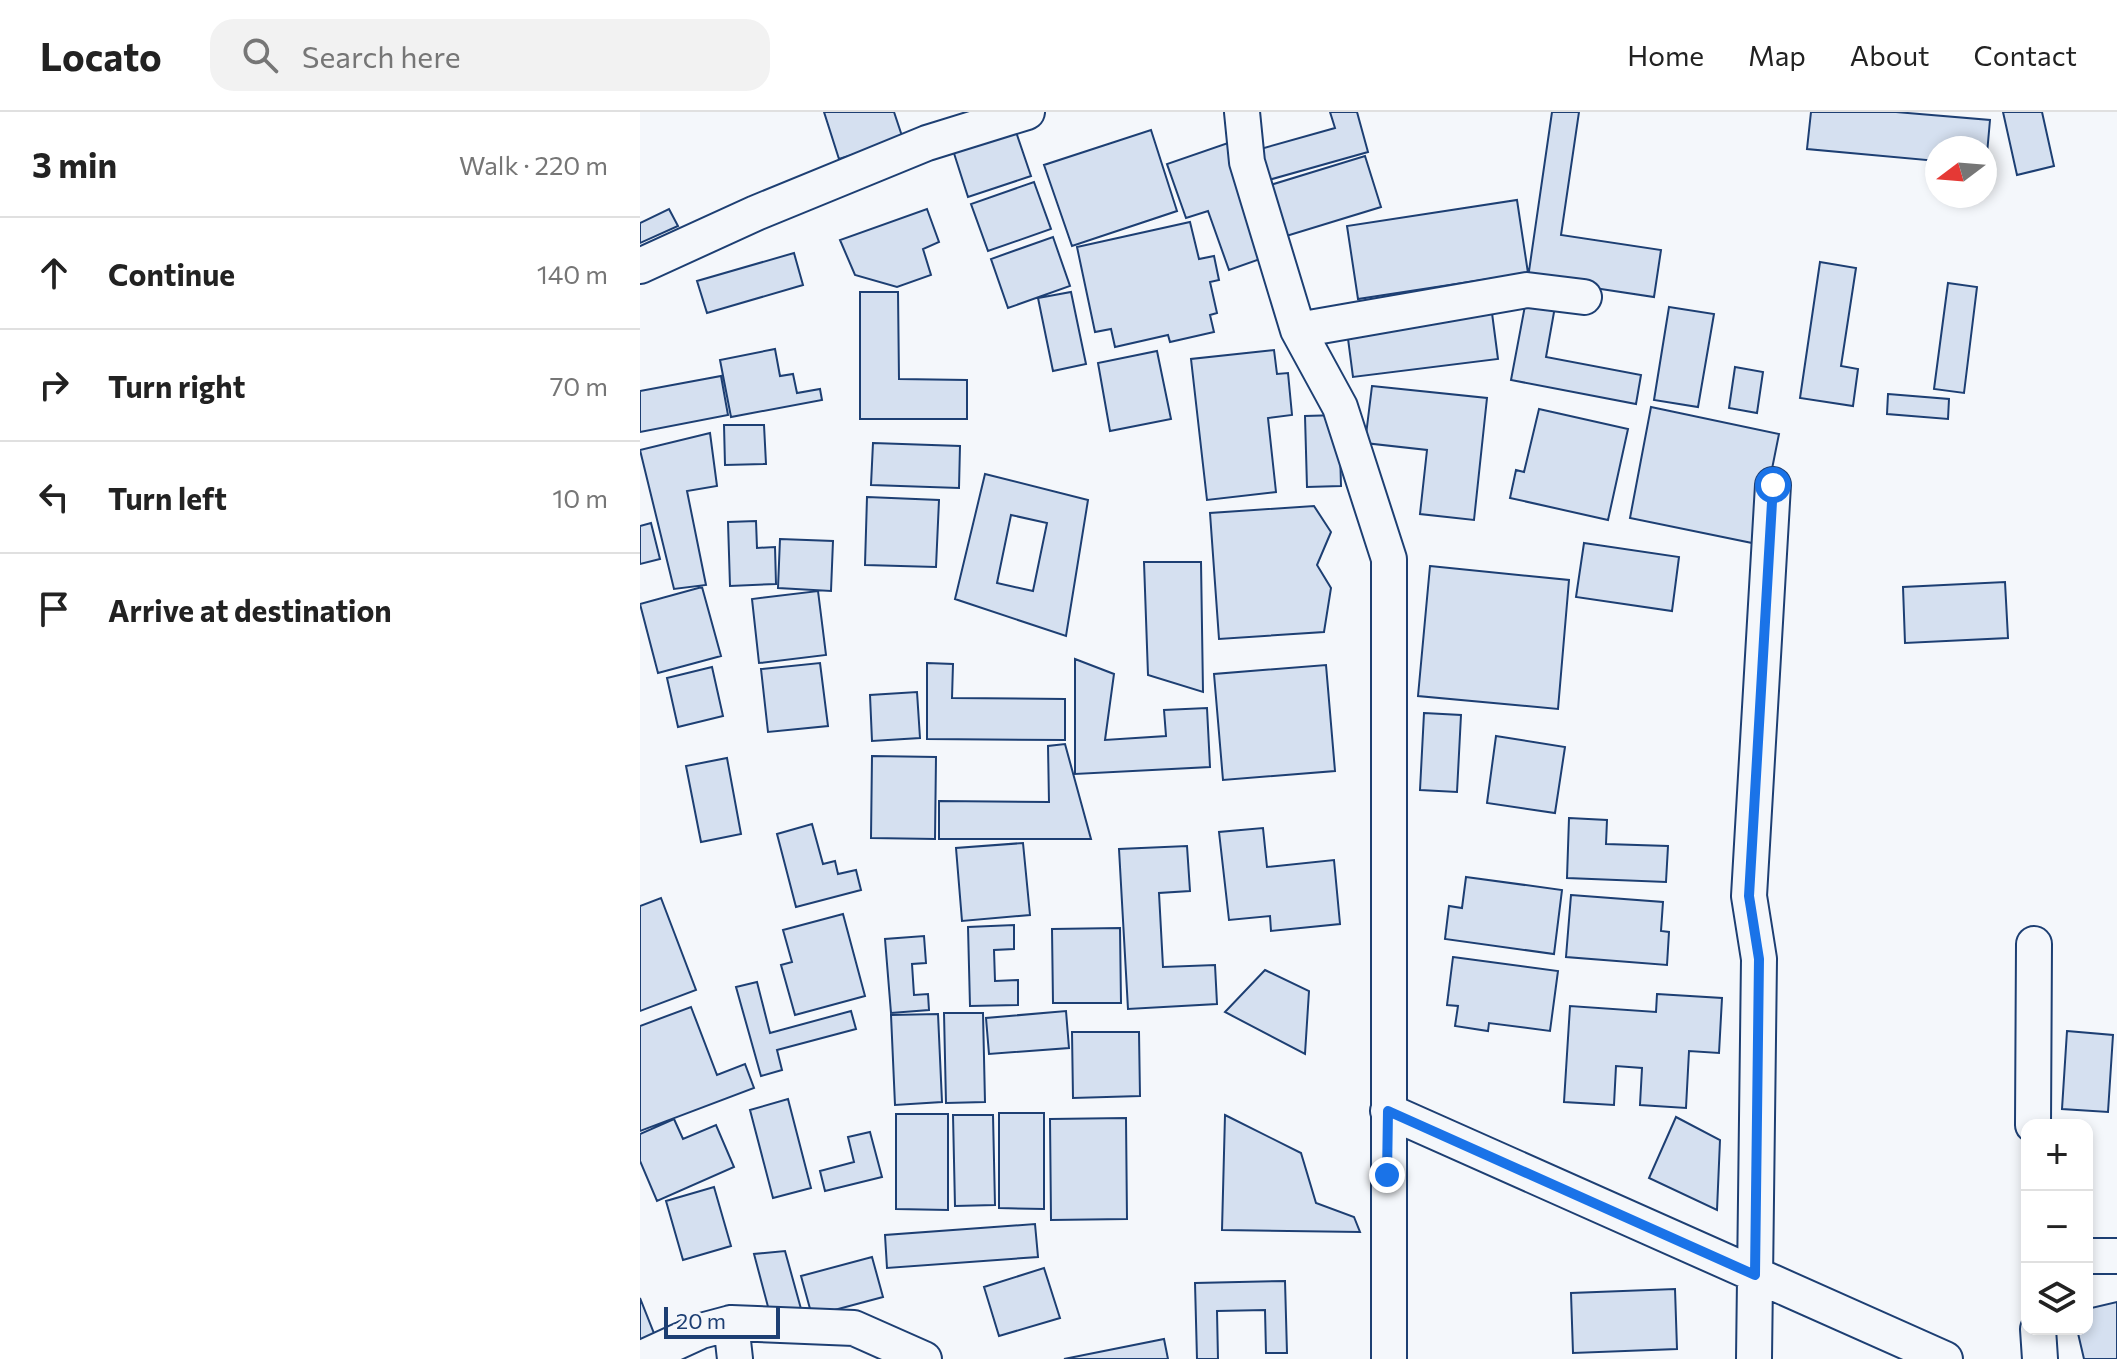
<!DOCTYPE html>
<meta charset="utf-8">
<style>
body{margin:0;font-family:Commissioner,sans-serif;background:#f2f2f2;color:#222}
.controls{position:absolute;right:24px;bottom:24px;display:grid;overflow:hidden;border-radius:16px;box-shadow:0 4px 12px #0003}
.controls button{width:72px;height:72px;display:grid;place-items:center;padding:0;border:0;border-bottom:2px solid #e0e0e0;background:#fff;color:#222;font:40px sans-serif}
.compass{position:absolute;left:1285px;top:24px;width:72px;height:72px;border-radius:50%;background:#fff;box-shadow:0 4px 12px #0003;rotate:254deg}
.scale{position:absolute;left:24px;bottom:20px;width:116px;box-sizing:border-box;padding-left:8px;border:4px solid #1d3f73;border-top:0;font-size:22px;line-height:28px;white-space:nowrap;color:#1d3f73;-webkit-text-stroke:6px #f4f7fb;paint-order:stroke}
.stop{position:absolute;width:24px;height:24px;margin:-18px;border:6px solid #1a73e8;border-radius:50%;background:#fff}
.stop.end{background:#1a73e8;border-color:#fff;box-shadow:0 2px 8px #0008}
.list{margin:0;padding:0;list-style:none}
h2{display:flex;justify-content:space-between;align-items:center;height:104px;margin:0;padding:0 32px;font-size:34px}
h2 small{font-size:26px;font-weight:400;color:#767676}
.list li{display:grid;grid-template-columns:52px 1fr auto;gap:24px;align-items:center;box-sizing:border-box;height:112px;padding:0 32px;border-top:2px solid #e0e0e0}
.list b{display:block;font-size:30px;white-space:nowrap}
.list em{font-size:26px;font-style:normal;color:#767676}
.icon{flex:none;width:44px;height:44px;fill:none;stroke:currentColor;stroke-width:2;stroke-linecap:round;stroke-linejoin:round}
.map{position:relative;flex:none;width:1477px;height:1247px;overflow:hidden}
header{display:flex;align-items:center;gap:48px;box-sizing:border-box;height:112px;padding:0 40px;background:#fff;border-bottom:2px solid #e0e0e0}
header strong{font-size:38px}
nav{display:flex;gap:44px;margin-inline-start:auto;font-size:28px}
.search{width:560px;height:72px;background:#f2f2f2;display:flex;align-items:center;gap:20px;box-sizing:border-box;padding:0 28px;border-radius:24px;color:#767676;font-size:30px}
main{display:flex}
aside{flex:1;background:#fff}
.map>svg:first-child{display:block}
.building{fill:#d5e0f0;stroke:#1d3f73;stroke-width:2;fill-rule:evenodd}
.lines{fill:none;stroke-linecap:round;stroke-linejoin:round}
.street-casing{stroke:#1d3f73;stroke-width:38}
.street{stroke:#f4f7fb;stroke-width:34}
.route{stroke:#1a73e8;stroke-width:10}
</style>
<header>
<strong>Locato</strong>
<div class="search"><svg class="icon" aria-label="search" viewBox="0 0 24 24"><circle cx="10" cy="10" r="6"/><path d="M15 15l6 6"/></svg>Search here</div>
<nav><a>Home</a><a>Map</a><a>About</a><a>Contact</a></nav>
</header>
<main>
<aside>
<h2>3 min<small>Walk · 220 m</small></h2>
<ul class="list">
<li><svg class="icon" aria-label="ahead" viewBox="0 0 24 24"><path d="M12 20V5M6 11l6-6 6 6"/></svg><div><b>Continue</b></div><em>140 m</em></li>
<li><svg class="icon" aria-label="right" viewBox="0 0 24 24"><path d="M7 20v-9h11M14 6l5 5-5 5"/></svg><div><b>Turn right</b></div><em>70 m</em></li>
<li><svg class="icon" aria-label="left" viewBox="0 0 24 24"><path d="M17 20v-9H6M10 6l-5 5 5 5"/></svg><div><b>Turn left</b></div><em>10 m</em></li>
<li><svg class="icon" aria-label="arrive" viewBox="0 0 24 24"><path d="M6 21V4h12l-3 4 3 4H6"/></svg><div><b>Arrive at destination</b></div></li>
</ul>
</aside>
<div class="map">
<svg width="1477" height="1247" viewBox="0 0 1477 1247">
<rect width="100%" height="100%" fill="#f4f7fb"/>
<path class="building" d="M 184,0 L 254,0 L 263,27 L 199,47 Z
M 690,0 L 717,0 L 728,40 L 625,69 L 617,38 L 695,16 Z
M 912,0 L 939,0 L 921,123 L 1021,138 L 1014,185 L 888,166 Z
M 1171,0 L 1256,0 L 1350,8 L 1346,53 L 1345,36 L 1297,36 L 1297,49 L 1167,37 Z
M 1363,0 L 1402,0 L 1414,54 L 1377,63 Z
M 373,11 L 391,64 L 328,85 L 311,32 Z
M 511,18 L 537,99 L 432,134 L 404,53 Z
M 588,31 L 626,145 L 589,158 L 568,99 L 546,106 L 527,52 Z
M 725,44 L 741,95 L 643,125 L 627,74 Z
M 394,70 L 411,117 L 348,139 L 331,92 Z
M 877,88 L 888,161 L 718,187 L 707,114 Z
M 29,97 L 38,114 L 0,131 L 0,111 Z
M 287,97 L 299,130 L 283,137 L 291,163 L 257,175 L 215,163 L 200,128 Z
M 550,110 L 559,147 L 574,144 L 579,168 L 570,170 L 577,201 L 570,203 L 574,220 L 530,230 L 528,223 L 475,235 L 471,217 L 455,220 L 437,135 Z
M 413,125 L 430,174 L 368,196 L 351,147 Z
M 154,141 L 163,173 L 67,201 L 57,169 Z
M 1180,150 L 1216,156 L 1201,254 L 1218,257 L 1213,294 L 1160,286 Z
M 1308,171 L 1337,175 L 1324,281 L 1294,277 Z
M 220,180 L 258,180 L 259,267 L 327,268 L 327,307 L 220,307 Z
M 431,180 L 446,252 L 413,259 L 398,186 Z
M 887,183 L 916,189 L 906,245 L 1001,263 L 996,292 L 871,268 Z
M 1029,195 L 1074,202 L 1058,295 L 1014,288 Z
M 852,201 L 858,247 L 713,265 L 707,219 Z
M 135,237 L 140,264 L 153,262 L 157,281 L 180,277 L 182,288 L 91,305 L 80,248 Z
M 634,238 L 637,262 L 648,261 L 652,303 L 628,306 L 636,380 L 567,388 L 551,247 Z
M 517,239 L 531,307 L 470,319 L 458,251 Z
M 1095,255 L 1123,260 L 1117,301 L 1089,296 Z
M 81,264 L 88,303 L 0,320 L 0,279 Z
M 732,274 L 847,286 L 834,408 L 780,402 L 787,338 L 725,331 Z
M 1248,282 L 1309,287 L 1308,307 L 1247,302 Z
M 1011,295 L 1139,322 L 1117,432 L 990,406 Z
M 899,297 L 988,317 L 968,408 L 870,386 L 876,358 L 884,360 Z
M 699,303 L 701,374 L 667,375 L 665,304 Z
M 84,313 L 124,313 L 126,352 L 85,353 Z
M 70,321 L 77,374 L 47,379 L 66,473 L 34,477 L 0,338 Z
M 233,331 L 320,334 L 319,376 L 231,373 Z
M 345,362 L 448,388 L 426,524 L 315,487 ZM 371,403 L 407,411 L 393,479 L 357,471 Z
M 227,385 L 299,388 L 296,455 L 225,453 Z
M 674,394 L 691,420 L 677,453 L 691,476 L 684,520 L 579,527 L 570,401 Z
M 116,409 L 117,436 L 135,435 L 136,472 L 90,474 L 88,410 Z
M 11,411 L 20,447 L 0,452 L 0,414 Z
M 140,427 L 193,429 L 191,479 L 138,476 Z
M 944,431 L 1039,445 L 1032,499 L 936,485 Z
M 504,450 L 561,450 L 563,580 L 508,563 Z
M 790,454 L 929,468 L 918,597 L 778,584 Z
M 1365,470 L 1368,526 L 1265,531 L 1263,475 Z
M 62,475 L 81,544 L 18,561 L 0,492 Z
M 178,479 L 186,543 L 119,551 L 112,487 Z
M 435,547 L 474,562 L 465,628 L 526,624 L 524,598 L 567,596 L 570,655 L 435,662 Z
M 180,551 L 188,614 L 128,620 L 121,557 Z
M 287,551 L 313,552 L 312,586 L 425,587 L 425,628 L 287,627 Z
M 686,553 L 695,659 L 583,668 L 574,562 Z
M 72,555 L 83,604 L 38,615 L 27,566 Z
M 277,580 L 280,626 L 232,629 L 230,583 Z
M 784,601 L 821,603 L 817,680 L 780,678 Z
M 856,624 L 925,635 L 915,701 L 847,691 Z
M 425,632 L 451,727 L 299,727 L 299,689 L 409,690 L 408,634 Z
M 232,644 L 296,645 L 295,727 L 231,726 Z
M 87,646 L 101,722 L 61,730 L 46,654 Z
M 929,706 L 967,708 L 966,732 L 1028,734 L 1026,770 L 927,766 Z
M 172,712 L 183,752 L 195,749 L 198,762 L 216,758 L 221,778 L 156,795 L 137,722 Z
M 623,716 L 627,755 L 694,748 L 700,812 L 631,819 L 630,804 L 589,808 L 579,720 Z
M 383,731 L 390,803 L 322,809 L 316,736 Z
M 547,734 L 550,779 L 519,781 L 523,855 L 575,853 L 577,892 L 488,897 L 479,737 Z
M 826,765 L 922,778 L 914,842 L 805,827 L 809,794 L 822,796 Z
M 931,783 L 1023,790 L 1021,819 L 1029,820 L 1027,853 L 926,845 Z
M 21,786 L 56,878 L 0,899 L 0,794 Z
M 203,802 L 225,884 L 155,903 L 141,853 L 152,850 L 143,818 Z
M 374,813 L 374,837 L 354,838 L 355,869 L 378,868 L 378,893 L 330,894 L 328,815 Z
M 480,816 L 481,891 L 413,891 L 412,817 Z
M 284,824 L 286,851 L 272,852 L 274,883 L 288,882 L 289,898 L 251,901 L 245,827 Z
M 813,845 L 918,859 L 910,919 L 849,911 L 848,919 L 815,914 L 818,894 L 807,893 Z
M 625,858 L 669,879 L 665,942 L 585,900 Z
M 117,870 L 130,921 L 211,899 L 216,917 L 137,938 L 142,958 L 121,964 L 96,875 Z
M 1017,882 L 1082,886 L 1079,941 L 1049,939 L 1046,996 L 1000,993 L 1002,956 L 976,954 L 974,993 L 924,990 L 930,894 L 1016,900 Z
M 51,895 L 77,963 L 105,952 L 114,976 L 0,1019 L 0,914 Z
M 426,899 L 429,936 L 349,942 L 346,906 Z
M 304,901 L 343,901 L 345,990 L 306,991 Z
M 298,902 L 302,990 L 255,993 L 251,903 Z
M 1427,919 L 1473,923 L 1468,1000 L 1422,997 Z
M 432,920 L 499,920 L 500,984 L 433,986 Z
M 148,987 L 171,1076 L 133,1086 L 110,998 Z
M 359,1001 L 404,1001 L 404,1097 L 359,1096 Z
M 256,1002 L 308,1002 L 308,1098 L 256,1097 Z
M 313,1003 L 353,1003 L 355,1093 L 315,1094 Z
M 585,1003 L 661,1041 L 676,1091 L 714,1105 L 720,1120 L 582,1118 Z
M 1036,1005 L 1080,1028 L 1077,1098 L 1009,1066 Z
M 486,1006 L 487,1107 L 411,1108 L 410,1007 Z
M 34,1007 L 43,1027 L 76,1013 L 94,1055 L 17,1089 L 0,1049 L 0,1022 Z
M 230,1020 L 242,1065 L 185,1079 L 180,1059 L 214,1050 L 208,1025 Z
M 74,1075 L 91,1134 L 43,1148 L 26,1089 Z
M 395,1112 L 398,1145 L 247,1156 L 245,1123 Z
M 145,1139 L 163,1204 L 131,1206 L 114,1142 Z
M 232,1145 L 243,1185 L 172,1204 L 161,1164 Z
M 404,1156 L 420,1206 L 359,1224 L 344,1175 Z
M 645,1169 L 647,1241 L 626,1241 L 625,1198 L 577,1199 L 578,1247 L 557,1247 L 555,1171 Z
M 1035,1177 L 1037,1237 L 933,1241 L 931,1181 Z
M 0,1186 L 17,1229 L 0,1235 Z
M 1477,1190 L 1477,1247 L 1444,1247 L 1437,1217 L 1447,1217 L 1447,1197 Z
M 524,1227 L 528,1247 L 424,1247 Z"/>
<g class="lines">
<g class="street-casing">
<path id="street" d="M 602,0 L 607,50 L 658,218 L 700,295 L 749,447 L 749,1247
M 0,154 L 116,101 L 287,31 L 387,0
M 658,218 L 887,178 L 944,185
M 748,999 L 1305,1247
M 1393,1013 L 1394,832
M 1447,1144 L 1477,1144
M 91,1211 L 95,1247
M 1398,1217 L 1400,1247
M 0,1247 L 61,1219 L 91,1211 L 214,1216 L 284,1247
M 1114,1247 L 1119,847 L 1109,784 L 1133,373"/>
</g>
<use href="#street" class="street"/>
</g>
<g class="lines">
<path class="route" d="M 747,1063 L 748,999 L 1115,1163 L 1119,847 L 1109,784 L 1133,373"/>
</g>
</svg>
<div class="controls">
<button>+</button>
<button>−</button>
<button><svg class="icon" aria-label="layers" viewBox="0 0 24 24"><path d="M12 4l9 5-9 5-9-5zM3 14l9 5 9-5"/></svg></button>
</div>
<svg class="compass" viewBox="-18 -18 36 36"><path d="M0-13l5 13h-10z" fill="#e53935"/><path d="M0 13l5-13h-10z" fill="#767676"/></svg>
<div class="scale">20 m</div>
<div class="stop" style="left:1133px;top:373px"></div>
<div class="stop end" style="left:747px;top:1063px"></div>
</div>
</main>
